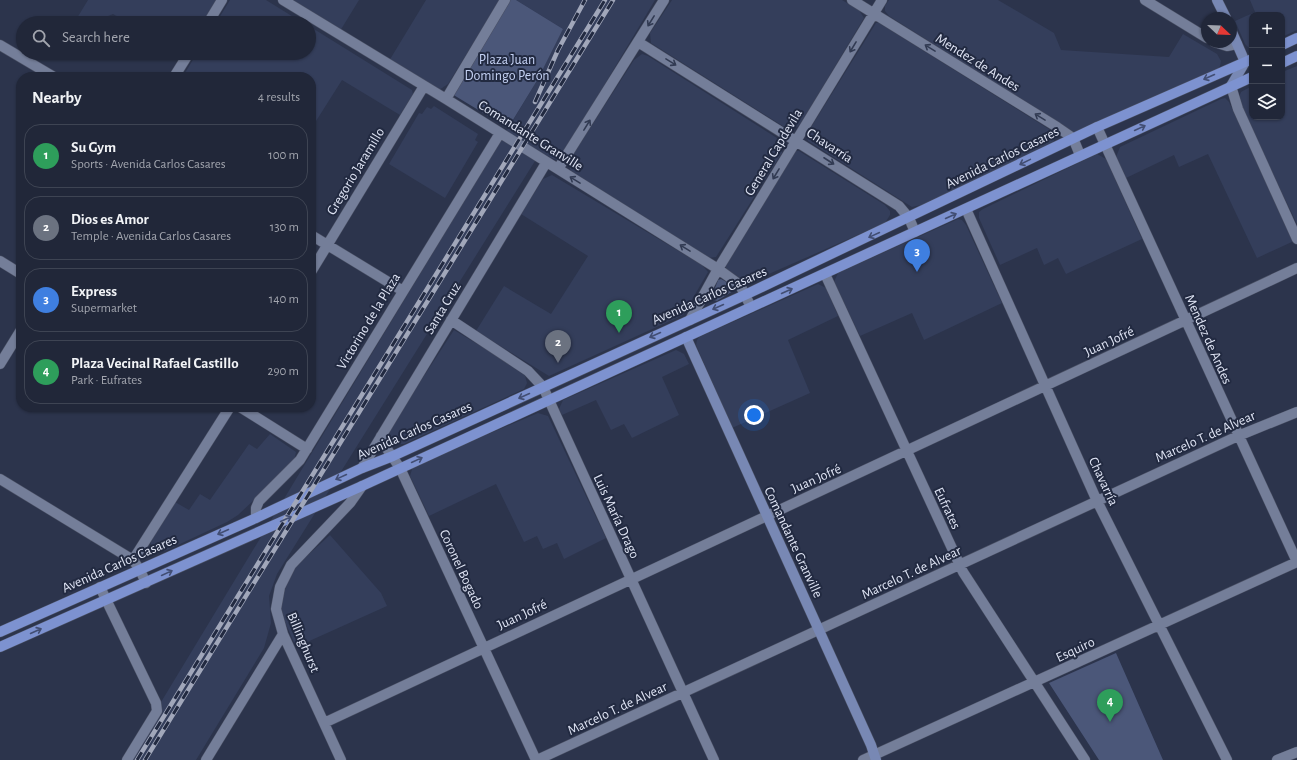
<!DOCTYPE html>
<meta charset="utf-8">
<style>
body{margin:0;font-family:"Alegreya Sans",sans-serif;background:#2d3344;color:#f1f3f6}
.controls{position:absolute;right:12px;top:12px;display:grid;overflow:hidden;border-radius:8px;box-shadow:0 1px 3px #0004}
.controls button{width:36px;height:36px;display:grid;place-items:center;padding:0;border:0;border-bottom:1px solid #3e4453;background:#212739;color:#f1f3f6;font:20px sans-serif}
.compass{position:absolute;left:1201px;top:12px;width:36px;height:36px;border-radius:50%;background:#212739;box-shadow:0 1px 3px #0004;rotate:113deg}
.you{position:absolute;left:754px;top:415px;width:14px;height:14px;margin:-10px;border:3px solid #fff;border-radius:50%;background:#1a73e8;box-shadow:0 0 0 6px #1a73e833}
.badge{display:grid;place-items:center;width:26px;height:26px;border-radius:50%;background:#8c9099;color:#fff;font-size:13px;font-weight:700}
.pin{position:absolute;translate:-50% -33px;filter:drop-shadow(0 1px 2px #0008)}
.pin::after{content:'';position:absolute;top:21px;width:14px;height:12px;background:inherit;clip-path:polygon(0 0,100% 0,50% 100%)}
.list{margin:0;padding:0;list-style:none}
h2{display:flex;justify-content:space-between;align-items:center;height:52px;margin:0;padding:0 16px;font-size:17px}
h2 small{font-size:13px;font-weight:400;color:#a2a5ae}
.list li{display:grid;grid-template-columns:26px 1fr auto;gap:12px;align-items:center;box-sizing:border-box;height:64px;margin:0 8px 8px;padding:0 8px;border:1px solid #3e4453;border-radius:16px}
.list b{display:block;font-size:15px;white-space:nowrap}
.list p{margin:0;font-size:13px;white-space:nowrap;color:#a2a5ae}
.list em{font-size:13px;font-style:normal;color:#a2a5ae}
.icon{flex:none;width:22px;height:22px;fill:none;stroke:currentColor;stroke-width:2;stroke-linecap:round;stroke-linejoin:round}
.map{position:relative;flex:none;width:1297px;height:760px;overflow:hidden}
.search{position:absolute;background:#212739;box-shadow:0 1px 3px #0004;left:16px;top:16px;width:300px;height:44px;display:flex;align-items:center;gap:10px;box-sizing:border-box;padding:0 14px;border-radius:22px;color:#a2a5ae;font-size:15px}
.panel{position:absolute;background:#212739;box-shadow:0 1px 3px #0004;left:16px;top:72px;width:300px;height:340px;border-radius:16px}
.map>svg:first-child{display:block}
.built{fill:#343e5b}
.green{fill:#4b5779}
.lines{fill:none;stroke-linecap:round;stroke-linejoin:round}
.street-casing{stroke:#4a5064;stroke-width:11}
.secondary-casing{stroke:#4a5064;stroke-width:11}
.primary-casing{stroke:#4a5064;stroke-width:11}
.street{stroke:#747e99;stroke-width:10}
.secondary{stroke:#7888b4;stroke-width:10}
.primary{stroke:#7d92d0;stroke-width:10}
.rail-casing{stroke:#a1a7ba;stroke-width:4.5}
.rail{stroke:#222a41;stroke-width:3;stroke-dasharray:9;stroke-linecap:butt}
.oneway{stroke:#323b53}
.oneway2{stroke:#424e73}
.labels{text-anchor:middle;stroke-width:4;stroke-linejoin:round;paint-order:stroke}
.park-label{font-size:14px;fill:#c5d2f4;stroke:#222a41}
.street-label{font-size:14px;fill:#e0e5f5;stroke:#222a41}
</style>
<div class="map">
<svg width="1297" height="760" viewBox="0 0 1297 760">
<rect width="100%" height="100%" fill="#2c344c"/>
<path class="built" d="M 88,0 L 217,0 L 203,23 L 129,23 L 113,14 L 91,23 L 74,23 Z
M 230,0 L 266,0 L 303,23 L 216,23 Z
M 290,0 L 359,0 L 340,31 Z
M 426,0 L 500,0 L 448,84 L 439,90 L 389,61 Z
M 516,0 L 655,0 L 559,161 L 540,153 L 277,574 L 269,596 L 271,623 L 264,648 L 196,760 L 126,760 L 538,79 L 563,29 Z
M 672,0 L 842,0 L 859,10 L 864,18 L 801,123 L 797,127 L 786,128 L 651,43 L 650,33 Z
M 889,0 L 998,0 L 1054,33 L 1061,50 L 1169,57 L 1183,34 L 1217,54 L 1221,61 L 1220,66 L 1217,70 L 1079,132 L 1074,132 L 889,16 L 885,11 L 885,6 Z
M 1250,0 L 1297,0 L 1297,30 L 1282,37 L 1282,15 L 1252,15 L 1252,49 L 1249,48 L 1245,44 L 1235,21 L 1255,12 Z
M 876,23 L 879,23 L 1052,131 L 1055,137 L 1052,146 L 921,205 L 912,207 L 808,141 L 807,137 L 808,132 Z
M 309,26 L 412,90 L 413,94 L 400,115 L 342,80 L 311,129 L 311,77 L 192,77 L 185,73 L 197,53 L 309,53 Z
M 642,54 L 648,56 L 780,140 L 782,144 L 782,153 L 716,257 L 708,258 L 571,171 L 569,166 L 570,159 L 634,60 Z
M 1297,66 L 1297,224 L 1239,104 L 1239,97 L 1241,92 L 1252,86 L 1252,117 L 1282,117 L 1282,72 Z
M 1225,98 L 1229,102 L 1294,241 L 1257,258 L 1208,154 L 1179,167 L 1174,155 L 1126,178 L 1116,157 L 1120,147 L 1221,99 Z
M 434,106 L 478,134 L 475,140 L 478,142 L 445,198 L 389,164 L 419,113 L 422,114 L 427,107 L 431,109 Z
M 796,151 L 799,151 L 885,205 L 890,211 L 890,215 L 885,223 L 753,281 L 745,281 L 729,271 L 726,268 L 725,264 Z
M 1097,154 L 1106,159 L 1142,239 L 1066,274 L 1058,258 L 1044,265 L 1037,248 L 1000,265 L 979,218 L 979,212 L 983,209 Z
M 552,175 L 702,265 L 708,272 L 683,315 L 549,376 L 476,331 L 504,286 L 551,314 L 588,256 L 521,214 L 543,179 Z
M 958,219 L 962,220 L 966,225 L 1002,303 L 924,340 L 912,313 L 860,336 L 834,282 L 838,273 Z
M 818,284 L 826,288 L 838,316 L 788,340 L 810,393 L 732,428 L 696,345 L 697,340 L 699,337 Z
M 454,330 L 524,372 L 527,383 L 524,389 L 404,444 L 392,444 L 389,439 L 390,428 Z
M 676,350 L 684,354 L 689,364 L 662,377 L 679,415 L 632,438 L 624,424 L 611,430 L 596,400 L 562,415 L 559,409 L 563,400 Z
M 538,413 L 548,416 L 606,538 L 564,559 L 557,543 L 543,549 L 537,536 L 524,542 L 496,484 L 429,516 L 410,476 L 413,466 Z
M 270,434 L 296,452 L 294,461 L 290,466 L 238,515 L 227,522 L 165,551 L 153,549 L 150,542 L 175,502 L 189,510 L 200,494 L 210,500 L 249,444 L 257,449 Z
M 330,535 L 381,593 L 387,606 L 296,647 L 281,613 L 281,600 L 292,572 L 297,565 Z"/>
<path class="green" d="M 508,0 L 516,0 L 563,29 L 538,79 L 508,128 L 452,94 Z
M 721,279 L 734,286 L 733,291 L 717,301 L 711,299 L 718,280 Z
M 1116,653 L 1163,760 L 1099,760 L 1049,683 Z"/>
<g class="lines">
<g class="street-casing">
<path id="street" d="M 283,0 L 446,99 L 718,269 L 740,285 L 751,307
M 852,0 L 1057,127 L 1073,138 L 1080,155
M 1145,0 L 1207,38
M 208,23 L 222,0
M 638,42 L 899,206 L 909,218 L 915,232
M 1214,42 L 1227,46 L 1237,44
M 0,45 L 54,77
M 174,77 L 189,53
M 1231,86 L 1238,109 L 1297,239
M 446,99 L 505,0
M 558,169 L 664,0
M 966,209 L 1097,501 L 1227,760
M 311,235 L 403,291
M 0,261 L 21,274
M 311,272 L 424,86
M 825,274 L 963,572 L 1085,760
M 451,320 L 528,371 L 543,387 L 714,760
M 690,320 L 718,269 L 882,0
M 0,364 L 21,330
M 240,407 L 307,449
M 381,436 L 387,449 L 400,468 L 536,760
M 362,468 L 546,163
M 0,479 L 133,560 L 140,570 L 146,583
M 256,518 L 256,508 L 259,501 L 300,460 L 500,133
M 133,560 L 230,407
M 100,587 L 156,703 L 157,711 L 127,760
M 324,723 L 1297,268
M 206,760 L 283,634
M 341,760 L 283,634 L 276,609 L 280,587 L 291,565 L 350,503 L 362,486
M 537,760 L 1238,436 L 1297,412
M 863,760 L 1297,562 L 1097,127
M 1277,760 L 1297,752"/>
</g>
<g class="secondary-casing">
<path id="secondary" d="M 1217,0 L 1226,18
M 1231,86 L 1245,62 L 1231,30
M 686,337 L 871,745 L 876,760"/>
</g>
<g class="primary-casing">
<path id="primary" d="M 1282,45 L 1297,38
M 1282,63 L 1297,56
M 0,632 L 256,518 L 362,468 L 393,456 L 747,294 L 1097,127 L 1252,59
M 0,647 L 362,486 L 1252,77"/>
</g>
<use href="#street" class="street"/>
<use href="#secondary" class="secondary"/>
<use href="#primary" class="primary"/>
<g class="rail-casing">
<path id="rail" d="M 535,102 L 558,50 L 585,0
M 137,760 L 605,0
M 145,760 L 613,0"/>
</g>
<use href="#rail" class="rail"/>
</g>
<defs><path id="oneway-shaft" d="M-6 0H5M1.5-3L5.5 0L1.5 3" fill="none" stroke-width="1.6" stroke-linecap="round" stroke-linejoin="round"/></defs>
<g class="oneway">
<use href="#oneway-shaft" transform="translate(651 21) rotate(122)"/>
<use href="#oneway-shaft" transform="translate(853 47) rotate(121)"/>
<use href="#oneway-shaft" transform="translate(930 48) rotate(-148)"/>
<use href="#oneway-shaft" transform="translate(671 62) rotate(32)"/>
<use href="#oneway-shaft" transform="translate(1040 117) rotate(-148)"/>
<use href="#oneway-shaft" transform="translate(587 125) rotate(-58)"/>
<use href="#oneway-shaft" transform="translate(829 161) rotate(33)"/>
<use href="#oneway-shaft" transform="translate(776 174) rotate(121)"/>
<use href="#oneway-shaft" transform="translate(575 180) rotate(-148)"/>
<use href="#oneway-shaft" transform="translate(685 248) rotate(-148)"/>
</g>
<g class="oneway2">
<use href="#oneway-shaft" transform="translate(1209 77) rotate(156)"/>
<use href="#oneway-shaft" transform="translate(1140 128) rotate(-25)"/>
<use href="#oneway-shaft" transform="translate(1025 162) rotate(154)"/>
<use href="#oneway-shaft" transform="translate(951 216) rotate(-24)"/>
<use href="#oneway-shaft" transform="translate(874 235) rotate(155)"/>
<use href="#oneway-shaft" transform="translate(787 291) rotate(-24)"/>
<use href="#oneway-shaft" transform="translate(718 307) rotate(156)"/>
<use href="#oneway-shaft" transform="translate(655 335) rotate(156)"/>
<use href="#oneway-shaft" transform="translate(524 396) rotate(156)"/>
<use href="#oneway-shaft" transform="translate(417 460) rotate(-25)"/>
<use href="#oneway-shaft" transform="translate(341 477) rotate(155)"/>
<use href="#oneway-shaft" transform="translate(286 519) rotate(-24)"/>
<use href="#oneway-shaft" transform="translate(223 532) rotate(156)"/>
<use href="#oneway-shaft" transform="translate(167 573) rotate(-25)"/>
<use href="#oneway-shaft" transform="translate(36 631) rotate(-24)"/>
</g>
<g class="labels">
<g class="park-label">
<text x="507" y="64">Plaza Juan<tspan x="507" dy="16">Domingo Perón</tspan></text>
</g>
<g class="street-label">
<text transform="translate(978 62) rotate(32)" y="5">Mendez de Andes</text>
<text transform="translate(531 135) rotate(32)" y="5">Comandante Granville</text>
<text transform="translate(830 145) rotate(33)" y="5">Chavarría</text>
<text transform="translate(773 152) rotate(-59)" y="5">General Capdevila</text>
<text transform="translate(1002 157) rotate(-26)" y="5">Avenida Carlos Casares</text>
<text transform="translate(355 171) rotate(-59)" y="5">Gregorio Jaramillo</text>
<text transform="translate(709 295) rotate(-24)" y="5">Avenida Carlos Casares</text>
<text transform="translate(442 308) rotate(-59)" y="5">Santa Cruz</text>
<text transform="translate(368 321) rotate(-59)" y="5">Victorino de la Plaza</text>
<text transform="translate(1209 339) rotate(66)" y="5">Mendez de Andes</text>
<text transform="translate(1109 341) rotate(-25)" y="5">Juan Jofré</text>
<text transform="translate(414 430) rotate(-24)" y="5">Avenida Carlos Casares</text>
<text transform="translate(1205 436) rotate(-24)" y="5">Marcelo T. de Alvear</text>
<text transform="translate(816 478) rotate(-24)" y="5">Juan Jofré</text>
<text transform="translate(1104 481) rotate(65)" y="5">Chavarría</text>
<text transform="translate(948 508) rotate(65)" y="5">Eufrates</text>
<text transform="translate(617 516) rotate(65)" y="5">Luis María Drago</text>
<text transform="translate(794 542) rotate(65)" y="5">Comandante Granville</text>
<text transform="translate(119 563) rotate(-24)" y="5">Avenida Carlos Casares</text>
<text transform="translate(462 569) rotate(65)" y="5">Coronel Bogado</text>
<text transform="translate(911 572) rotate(-25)" y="5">Marcelo T. de Alvear</text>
<text transform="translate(522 614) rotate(-25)" y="5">Juan Jofré</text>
<text transform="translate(304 642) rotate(67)" y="5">Billinghurst</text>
<text transform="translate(1075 649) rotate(-25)" y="5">Esquiro</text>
<text transform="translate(617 708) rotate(-25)" y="5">Marcelo T. de Alvear</text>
</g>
</g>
</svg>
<div class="controls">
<button>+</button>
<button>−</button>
<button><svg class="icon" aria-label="layers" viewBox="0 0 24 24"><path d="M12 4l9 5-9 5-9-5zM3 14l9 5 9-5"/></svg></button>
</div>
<svg class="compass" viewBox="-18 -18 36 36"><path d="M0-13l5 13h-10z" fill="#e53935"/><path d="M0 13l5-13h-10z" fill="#a2a5ae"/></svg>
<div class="you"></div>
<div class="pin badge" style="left:619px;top:333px;background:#2e9e5b">1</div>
<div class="pin badge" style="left:558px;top:363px;background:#6b7280">2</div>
<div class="pin badge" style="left:917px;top:272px;background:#3f7fe0">3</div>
<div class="pin badge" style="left:1110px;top:722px;background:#2e9e5b">4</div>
<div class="search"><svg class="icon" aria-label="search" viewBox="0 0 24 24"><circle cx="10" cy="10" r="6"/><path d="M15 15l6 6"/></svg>Search here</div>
<section class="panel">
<h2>Nearby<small>4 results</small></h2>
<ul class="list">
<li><span class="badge" style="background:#2e9e5b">1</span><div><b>Su Gym</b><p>Sports · Avenida Carlos Casares</p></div><em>100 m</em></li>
<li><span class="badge" style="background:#6b7280">2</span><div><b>Dios es Amor</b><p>Temple · Avenida Carlos Casares</p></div><em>130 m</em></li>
<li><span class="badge" style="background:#3f7fe0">3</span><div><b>Express</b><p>Supermarket</p></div><em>140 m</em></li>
<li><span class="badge" style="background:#2e9e5b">4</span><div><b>Plaza Vecinal Rafael Castillo</b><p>Park · Eufrates</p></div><em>290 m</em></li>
</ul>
</section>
</div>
